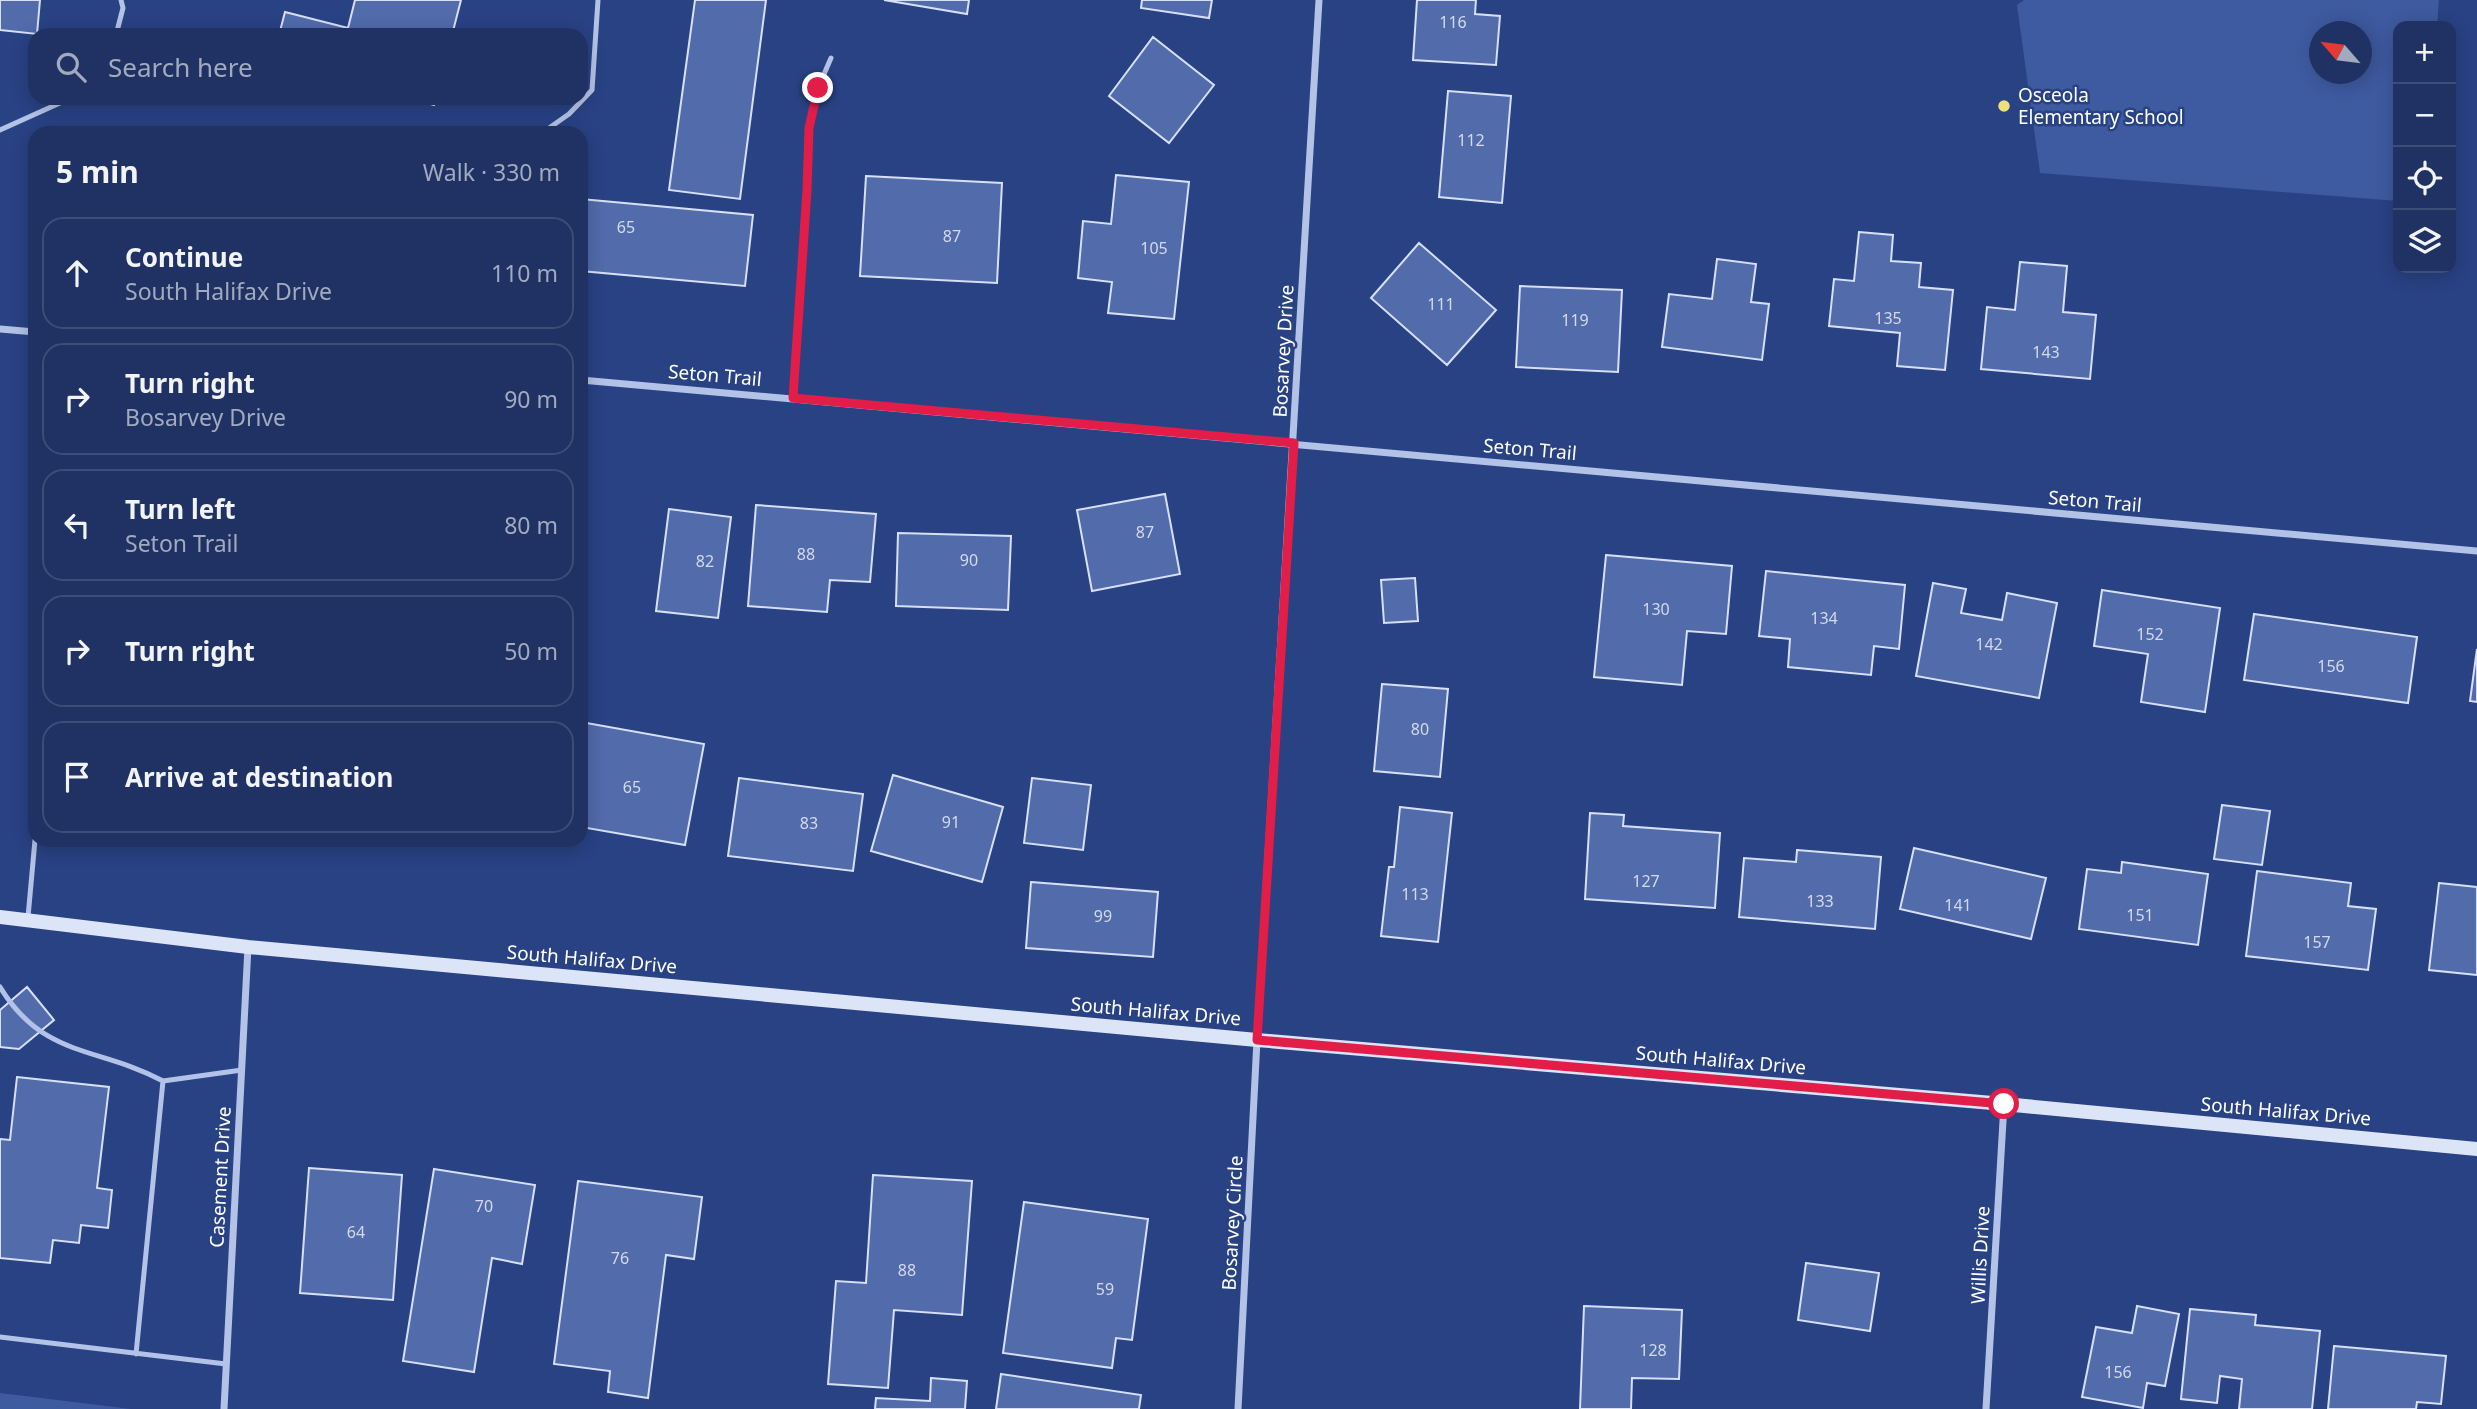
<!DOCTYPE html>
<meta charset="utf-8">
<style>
body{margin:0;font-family:"Noto Sans",sans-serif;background:#2c3e6c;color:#f1f3f6}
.controls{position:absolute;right:21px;top:21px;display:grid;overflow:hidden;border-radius:14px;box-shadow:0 4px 18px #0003}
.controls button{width:63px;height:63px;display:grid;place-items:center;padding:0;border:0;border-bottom:2px solid #3c4d78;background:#1f3263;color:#f1f3f6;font:35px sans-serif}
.compass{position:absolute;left:2309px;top:21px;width:63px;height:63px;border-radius:50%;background:#1f3263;box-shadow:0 4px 18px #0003;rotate:298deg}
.stop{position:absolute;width:21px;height:21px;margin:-16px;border:5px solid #e11d48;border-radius:50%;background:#fff}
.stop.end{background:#e11d48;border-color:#fff;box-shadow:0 2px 7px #0008}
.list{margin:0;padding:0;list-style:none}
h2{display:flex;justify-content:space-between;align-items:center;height:91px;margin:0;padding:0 28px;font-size:30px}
h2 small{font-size:23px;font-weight:400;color:#a1aabe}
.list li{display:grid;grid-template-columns:46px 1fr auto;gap:21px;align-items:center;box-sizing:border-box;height:112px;margin:0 14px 14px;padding:0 14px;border:2px solid #3c4d78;border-radius:21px}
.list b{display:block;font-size:26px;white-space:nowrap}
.list p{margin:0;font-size:23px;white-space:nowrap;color:#a1aabe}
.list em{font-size:23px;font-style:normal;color:#a1aabe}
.icon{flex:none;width:38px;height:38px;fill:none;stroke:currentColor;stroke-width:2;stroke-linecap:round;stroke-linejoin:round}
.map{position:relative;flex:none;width:2477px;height:1409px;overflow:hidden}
.search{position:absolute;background:#1f3263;box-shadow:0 4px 18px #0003;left:28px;top:28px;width:560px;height:77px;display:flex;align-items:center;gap:18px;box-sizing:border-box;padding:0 24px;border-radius:21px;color:#a1aabe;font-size:26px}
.panel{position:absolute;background:#1f3263;box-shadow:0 4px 18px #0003;left:28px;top:126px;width:560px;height:721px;border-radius:21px}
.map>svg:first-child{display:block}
.green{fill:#3e5aa0;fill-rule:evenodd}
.building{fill:#516bab;stroke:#d6dff6;stroke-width:2}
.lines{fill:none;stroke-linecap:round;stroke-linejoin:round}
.lane{stroke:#b3c2e7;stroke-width:5}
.street{stroke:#b3c2e7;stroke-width:7}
.secondary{stroke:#dce4f7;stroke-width:14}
.route{stroke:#e11d48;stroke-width:9}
.poi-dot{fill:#eedf7a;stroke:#294284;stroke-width:2.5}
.labels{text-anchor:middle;stroke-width:5;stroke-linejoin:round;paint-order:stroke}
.number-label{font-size:16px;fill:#d4daea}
.poi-label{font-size:19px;fill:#fff;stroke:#294284;text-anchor:start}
.street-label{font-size:19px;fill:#fff;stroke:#294284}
</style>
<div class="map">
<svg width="2477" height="1409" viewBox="0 0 2477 1409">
<rect width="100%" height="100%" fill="#294284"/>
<path class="green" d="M 2024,0 L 2439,0 L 2437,26 L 2398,26 L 2398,201 L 2040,173 L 2017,5 ZM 2320,32 L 2362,32 L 2362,74 L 2320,74 Z
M 0,1393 L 131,1409 L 0,1409 Z"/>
<path class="building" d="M 0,0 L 40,0 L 37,34 L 0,30 Z
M 355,0 L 461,0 L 452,35 L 279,35 L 285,12 L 348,28 Z
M 695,0 L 766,0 L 740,199 L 669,190 Z
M 884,0 L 969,0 L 967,14 Z
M 1142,0 L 1212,0 L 1209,18 L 1141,8 Z
M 1417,0 L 1476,0 L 1475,14 L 1500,16 L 1496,65 L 1413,60 Z
M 1153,37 L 1214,85 L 1169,143 L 1109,96 Z
M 1448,91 L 1511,96 L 1502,203 L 1439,197 Z
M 408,98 L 435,98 L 434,105 Z
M 1116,175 L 1189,182 L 1174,319 L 1108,313 L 1112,282 L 1078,278 L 1083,221 L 1111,224 Z
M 866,176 L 1002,183 L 997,283 L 860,276 Z
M 581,199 L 753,215 L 745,286 L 581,271 Z
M 1859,232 L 1893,235 L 1891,261 L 1921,263 L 1919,287 L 1953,290 L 1945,370 L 1897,366 L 1900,333 L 1829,326 L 1834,279 L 1854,281 Z
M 1419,243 L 1496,310 L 1447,365 L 1371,298 Z
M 1717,259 L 1756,264 L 1751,302 L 1769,304 L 1762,360 L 1662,347 L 1669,294 L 1712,299 Z
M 2020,262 L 2067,266 L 2063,312 L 2096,315 L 2090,379 L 1981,369 L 1987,307 L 2015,310 Z
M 1520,286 L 1622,290 L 1618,372 L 1516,367 Z
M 1165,494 L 1180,574 L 1092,591 L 1077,510 Z
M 756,505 L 876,514 L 870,582 L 830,580 L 827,612 L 748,606 Z
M 669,509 L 731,517 L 718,618 L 656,611 Z
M 898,533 L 1011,536 L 1008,610 L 896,606 Z
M 1606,555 L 1732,566 L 1726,634 L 1687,631 L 1682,685 L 1594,677 Z
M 1766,571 L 1905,585 L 1899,649 L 1874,646 L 1871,675 L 1788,667 L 1790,639 L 1759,636 Z
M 1415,578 L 1418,621 L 1384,623 L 1381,580 Z
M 1933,583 L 1966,589 L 1961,613 L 2002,620 L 2007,593 L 2057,603 L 2039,698 L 1916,676 Z
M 2102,590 L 2220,608 L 2205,712 L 2141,702 L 2148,654 L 2094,646 Z
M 2254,614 L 2417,637 L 2408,703 L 2244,680 Z
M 2477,649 L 2477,702 L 2470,701 Z
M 1382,684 L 1448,689 L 1440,777 L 1374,771 Z
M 581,722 L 704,744 L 685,845 L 581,827 Z
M 893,775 L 1003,807 L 982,882 L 871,851 Z
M 739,778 L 863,794 L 853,871 L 728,856 Z
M 1032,778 L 1091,785 L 1083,850 L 1024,843 Z
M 2222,805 L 2270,811 L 2262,865 L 2214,859 Z
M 1400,807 L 1452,813 L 1438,942 L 1381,936 L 1389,867 L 1394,867 Z
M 1590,813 L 1624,815 L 1623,826 L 1720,833 L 1715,908 L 1585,899 Z
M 1914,848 L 2046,878 L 2031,939 L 1900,909 Z
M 1797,850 L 1881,857 L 1875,929 L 1739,917 L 1744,858 L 1796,862 Z
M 2122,862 L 2208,874 L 2198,945 L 2079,929 L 2087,869 L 2121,873 Z
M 2257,871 L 2351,883 L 2348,906 L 2376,909 L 2368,970 L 2246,956 Z
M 1031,882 L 1158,892 L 1153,957 L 1026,948 Z
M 2439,883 L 2477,887 L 2477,975 L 2429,970 Z
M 27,987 L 54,1020 L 19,1049 L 0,1047 L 0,1010 Z
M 17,1077 L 109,1087 L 97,1188 L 112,1190 L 108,1228 L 81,1225 L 79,1243 L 53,1240 L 50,1263 L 0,1258 L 0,1139 L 10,1140 Z
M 309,1168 L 402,1175 L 393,1300 L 300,1293 Z
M 434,1169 L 535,1185 L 522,1264 L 492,1258 L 474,1372 L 403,1361 Z
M 873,1175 L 972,1181 L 962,1315 L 894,1310 L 888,1388 L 828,1384 L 836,1281 L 866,1283 Z
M 578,1181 L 702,1197 L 694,1259 L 666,1255 L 648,1398 L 608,1392 L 610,1371 L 554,1364 Z
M 1024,1202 L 1148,1219 L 1132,1340 L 1116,1338 L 1112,1368 L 1003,1353 Z
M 1806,1263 L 1879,1273 L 1870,1331 L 1798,1320 Z
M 1584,1306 L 1682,1310 L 1679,1379 L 1632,1378 L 1631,1409 L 1580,1409 Z
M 2137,1306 L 2179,1314 L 2165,1386 L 2147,1383 L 2143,1408 L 2082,1397 L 2096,1327 L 2132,1333 Z
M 2190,1309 L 2256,1315 L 2255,1325 L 2320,1331 L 2312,1409 L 2239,1409 L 2242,1379 L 2220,1376 L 2217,1403 L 2181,1399 Z
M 2334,1346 L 2446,1356 L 2441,1404 L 2417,1402 L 2416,1409 L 2328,1409 Z
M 1001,1374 L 1141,1395 L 1139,1409 L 996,1409 Z
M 931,1378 L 967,1381 L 965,1409 L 875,1409 L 876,1398 L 930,1401 Z"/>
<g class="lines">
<path class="lane" d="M 116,35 L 123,8 L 121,0
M 0,130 L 71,98
M 542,133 L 569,114 L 592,90 L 598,0
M 793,398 L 807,190 L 809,128 L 818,88 L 831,58
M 28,917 L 35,840
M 0,987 C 44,1059 98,1046 163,1081 L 136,1354
M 163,1081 L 242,1070
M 0,1337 L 226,1364"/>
<path class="street" d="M 0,329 L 35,332
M 581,380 L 2477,551
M 224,1409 L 248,947
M 1238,1409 L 1257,1040 L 1319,0
M 1986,1409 L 2004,1104"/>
<path class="secondary" d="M 0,917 L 248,947 L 1257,1040 L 2004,1104 L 2477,1149"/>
</g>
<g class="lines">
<path class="route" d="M 818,88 L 809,128 L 807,190 L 793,398 L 1294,443 L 1257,1040 L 2004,1104"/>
</g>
<circle class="poi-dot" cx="2004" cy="106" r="7"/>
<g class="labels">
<g class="number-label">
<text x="1453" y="28">116</text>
<text x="1471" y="146">112</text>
<text x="626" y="233">65</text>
<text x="952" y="242">87</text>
<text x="1154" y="254">105</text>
<text x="1441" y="310">111</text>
<text x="1888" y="324">135</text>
<text x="1575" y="326">119</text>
<text x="2046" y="358">143</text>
<text x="1145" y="538">87</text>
<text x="806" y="560">88</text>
<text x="969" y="566">90</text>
<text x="705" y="567">82</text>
<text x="1656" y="615">130</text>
<text x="1824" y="624">134</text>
<text x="2150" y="640">152</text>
<text x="1989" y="650">142</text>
<text x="2331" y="672">156</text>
<text x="1420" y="735">80</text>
<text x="632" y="793">65</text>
<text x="951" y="828">91</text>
<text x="809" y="829">83</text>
<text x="1646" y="887">127</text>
<text x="1415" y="900">113</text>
<text x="1820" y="907">133</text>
<text x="1958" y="911">141</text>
<text x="2140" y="921">151</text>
<text x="1103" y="922">99</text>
<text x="2317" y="948">157</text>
<text x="484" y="1212">70</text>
<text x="356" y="1238">64</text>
<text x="620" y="1264">76</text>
<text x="907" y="1276">88</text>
<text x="1105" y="1295">59</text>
<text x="1653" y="1356">128</text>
<text x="2118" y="1378">156</text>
</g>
<g class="poi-label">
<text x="2018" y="102">Osceola<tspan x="2018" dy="22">Elementary School</tspan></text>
</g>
<g class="street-label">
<text transform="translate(1283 351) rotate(-87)" y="7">Bosarvey Drive</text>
<text transform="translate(715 375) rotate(5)" y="7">Seton Trail</text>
<text transform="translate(1530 449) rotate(5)" y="7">Seton Trail</text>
<text transform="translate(2095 501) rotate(5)" y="7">Seton Trail</text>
<text transform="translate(592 959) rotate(5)" y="7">South Halifax Drive</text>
<text transform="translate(1156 1011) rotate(5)" y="7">South Halifax Drive</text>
<text transform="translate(1721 1060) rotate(5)" y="7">South Halifax Drive</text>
<text transform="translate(2286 1111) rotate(5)" y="7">South Halifax Drive</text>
<text transform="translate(220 1177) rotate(-87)" y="7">Casement Drive</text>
<text transform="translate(1232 1223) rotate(-87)" y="7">Bosarvey Circle</text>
<text transform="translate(1980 1255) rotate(-87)" y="7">Willis Drive</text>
</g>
</g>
</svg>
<div class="controls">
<button>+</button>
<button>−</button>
<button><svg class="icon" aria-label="locate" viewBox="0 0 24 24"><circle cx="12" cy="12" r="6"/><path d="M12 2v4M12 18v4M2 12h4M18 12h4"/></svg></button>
<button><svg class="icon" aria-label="layers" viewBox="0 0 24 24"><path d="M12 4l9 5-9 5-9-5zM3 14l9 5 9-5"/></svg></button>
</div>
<svg class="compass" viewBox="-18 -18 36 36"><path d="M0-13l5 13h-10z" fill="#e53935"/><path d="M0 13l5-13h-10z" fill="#a1aabe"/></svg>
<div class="stop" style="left:2004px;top:1104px"></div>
<div class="stop end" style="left:818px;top:88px"></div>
<div class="search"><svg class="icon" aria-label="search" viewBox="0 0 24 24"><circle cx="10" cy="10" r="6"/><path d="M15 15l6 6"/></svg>Search here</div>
<section class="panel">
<h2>5 min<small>Walk · 330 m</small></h2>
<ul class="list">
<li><svg class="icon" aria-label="ahead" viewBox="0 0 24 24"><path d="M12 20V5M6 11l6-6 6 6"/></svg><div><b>Continue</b><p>South Halifax Drive</p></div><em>110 m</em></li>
<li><svg class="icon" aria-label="right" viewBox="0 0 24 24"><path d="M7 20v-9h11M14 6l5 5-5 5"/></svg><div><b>Turn right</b><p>Bosarvey Drive</p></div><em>90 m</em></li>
<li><svg class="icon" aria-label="left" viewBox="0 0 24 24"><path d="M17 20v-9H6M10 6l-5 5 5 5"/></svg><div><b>Turn left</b><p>Seton Trail</p></div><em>80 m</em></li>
<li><svg class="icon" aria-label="right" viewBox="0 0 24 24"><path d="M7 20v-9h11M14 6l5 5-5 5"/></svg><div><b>Turn right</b></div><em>50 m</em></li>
<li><svg class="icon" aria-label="arrive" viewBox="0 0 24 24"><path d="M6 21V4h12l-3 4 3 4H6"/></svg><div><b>Arrive at destination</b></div></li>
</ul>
</section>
</div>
